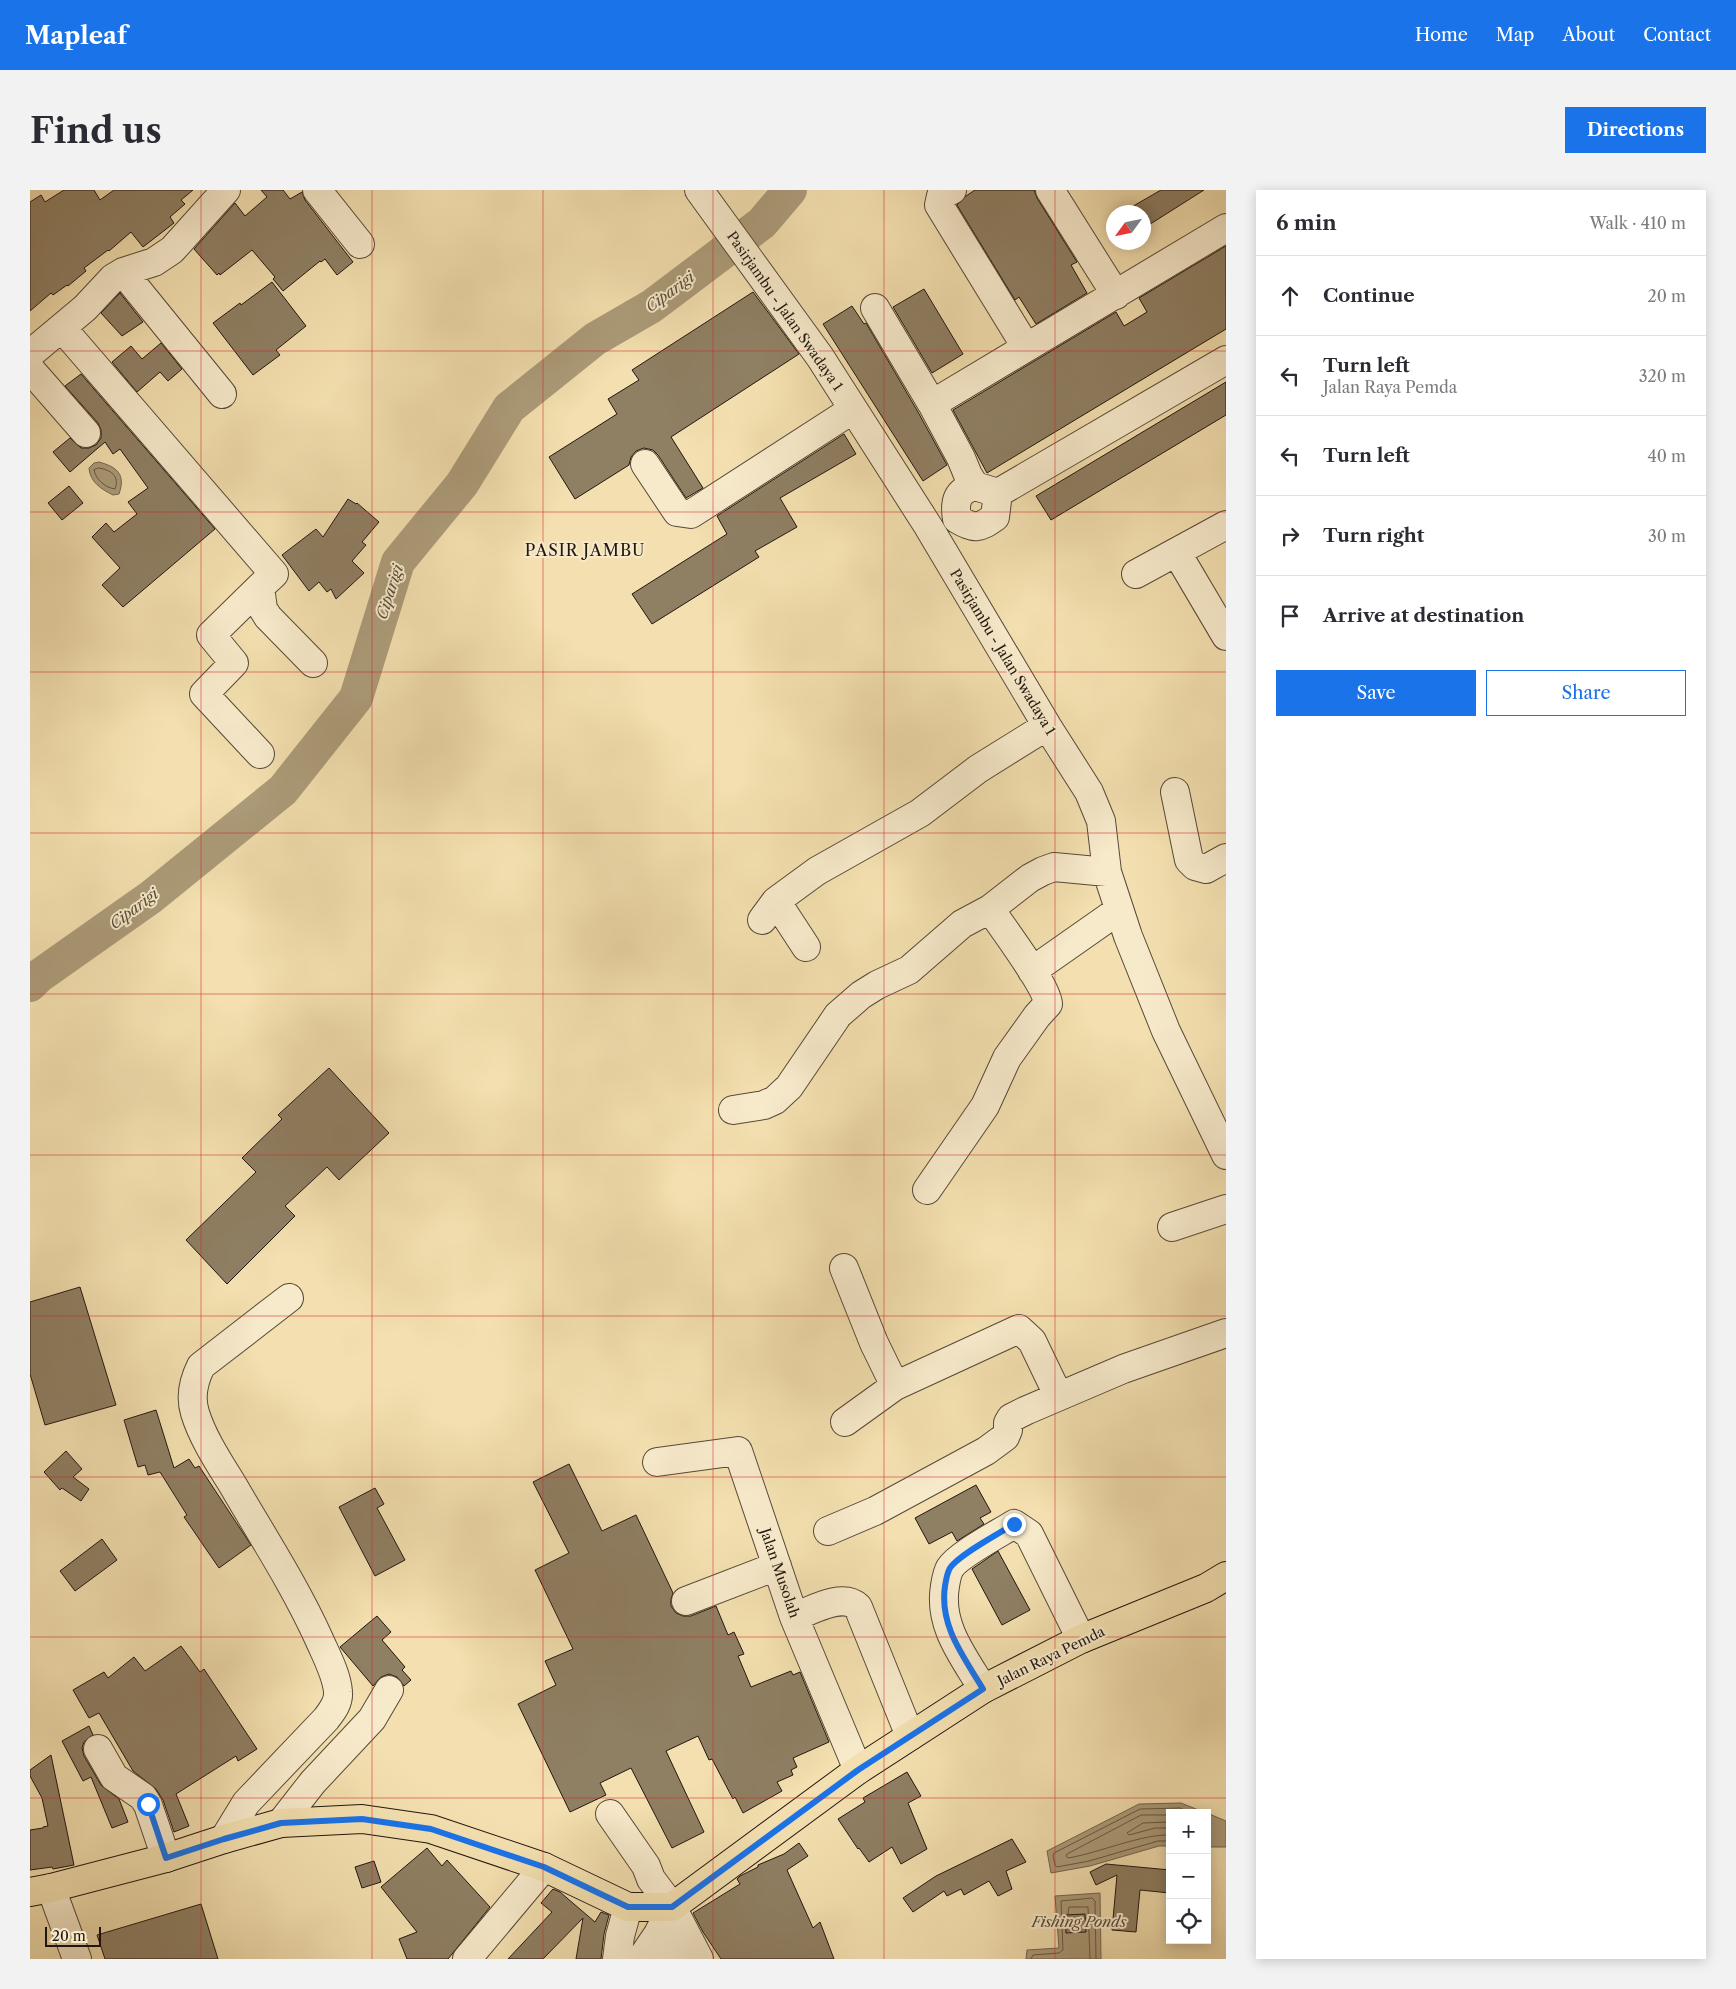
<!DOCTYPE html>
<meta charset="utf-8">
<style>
body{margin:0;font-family:"Libre Caslon Text",serif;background:#f2f2f3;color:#2b2b33}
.controls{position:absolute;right:15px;bottom:15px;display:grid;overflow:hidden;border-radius:0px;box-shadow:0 2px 12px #0003}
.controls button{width:45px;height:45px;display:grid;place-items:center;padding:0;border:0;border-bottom:1px solid #e1e1e2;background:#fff;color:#2b2b33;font:25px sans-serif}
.compass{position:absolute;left:1076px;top:15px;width:45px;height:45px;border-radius:50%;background:#fff;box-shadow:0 2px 12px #0003;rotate:237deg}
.scale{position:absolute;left:15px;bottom:12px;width:56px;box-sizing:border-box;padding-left:5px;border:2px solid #221710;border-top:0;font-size:14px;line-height:18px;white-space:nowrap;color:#221710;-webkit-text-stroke:4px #f7eacb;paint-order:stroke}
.stop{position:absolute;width:15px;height:15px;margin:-11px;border:4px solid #1a73e8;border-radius:50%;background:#fff}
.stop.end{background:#1a73e8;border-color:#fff;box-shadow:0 1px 5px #0008}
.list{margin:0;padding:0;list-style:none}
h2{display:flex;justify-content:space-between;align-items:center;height:65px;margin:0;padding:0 20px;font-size:21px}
h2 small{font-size:16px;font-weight:400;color:#7c7c81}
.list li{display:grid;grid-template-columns:32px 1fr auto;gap:15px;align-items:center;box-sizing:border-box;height:80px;padding:0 20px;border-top:1px solid #e1e1e2}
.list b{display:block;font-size:19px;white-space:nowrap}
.list p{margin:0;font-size:16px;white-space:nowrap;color:#7c7c81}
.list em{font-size:16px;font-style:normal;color:#7c7c81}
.actions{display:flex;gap:10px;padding:15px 20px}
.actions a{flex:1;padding:11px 0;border:1px solid #1a73e8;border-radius:0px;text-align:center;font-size:18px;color:#1a73e8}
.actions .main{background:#1a73e8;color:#fff}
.icon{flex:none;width:28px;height:28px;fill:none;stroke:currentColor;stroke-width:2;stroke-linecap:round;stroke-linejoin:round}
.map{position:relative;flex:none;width:1196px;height:1769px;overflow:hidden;border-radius:0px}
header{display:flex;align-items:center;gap:30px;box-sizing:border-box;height:70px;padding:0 25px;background:#1a73e8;color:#fff}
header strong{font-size:24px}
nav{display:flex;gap:28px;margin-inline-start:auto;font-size:18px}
.intro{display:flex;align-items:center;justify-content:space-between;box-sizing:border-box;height:120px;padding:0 30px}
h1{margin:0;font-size:35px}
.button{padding:12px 22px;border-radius:0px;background:#1a73e8;color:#fff;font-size:18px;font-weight:700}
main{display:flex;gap:30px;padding:0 30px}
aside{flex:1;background:#fff;border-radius:0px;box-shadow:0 2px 12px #0003}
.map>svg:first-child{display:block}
.water{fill:#ac9b79;stroke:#75664f}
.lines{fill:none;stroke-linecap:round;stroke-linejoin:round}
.shore{stroke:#675944;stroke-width:1}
.river{stroke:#ac9b79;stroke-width:34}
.building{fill:#8f7f63;stroke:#221710}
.minor-casing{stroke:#564938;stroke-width:30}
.major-casing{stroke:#221710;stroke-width:30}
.minor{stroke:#f7eacb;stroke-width:28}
.major{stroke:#f3dfaf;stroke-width:28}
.route{stroke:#1a73e8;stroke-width:6}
.grid{fill:none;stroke:#d62828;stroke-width:1;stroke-opacity:0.55}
.labels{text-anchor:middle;stroke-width:4;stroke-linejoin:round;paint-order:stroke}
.street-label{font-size:14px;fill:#221710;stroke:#f7eacb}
.water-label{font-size:15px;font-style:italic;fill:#594c3a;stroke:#f7eacb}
.quarter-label{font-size:16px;letter-spacing:1px;fill:#221710;stroke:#f7eacb}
</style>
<header>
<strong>Mapleaf</strong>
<nav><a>Home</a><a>Map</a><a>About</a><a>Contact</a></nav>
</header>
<div class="intro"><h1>Find us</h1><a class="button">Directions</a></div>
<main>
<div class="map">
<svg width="1196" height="1769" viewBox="0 0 1196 1769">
<rect width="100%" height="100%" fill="#f3dfaf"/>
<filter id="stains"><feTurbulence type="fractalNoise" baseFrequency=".004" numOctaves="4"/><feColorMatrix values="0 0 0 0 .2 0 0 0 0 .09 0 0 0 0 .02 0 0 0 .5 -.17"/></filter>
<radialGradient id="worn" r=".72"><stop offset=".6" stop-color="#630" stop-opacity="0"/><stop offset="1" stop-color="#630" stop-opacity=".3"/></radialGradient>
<path class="water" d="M 69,272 C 87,277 96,284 89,304 L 83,305 C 71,299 60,292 59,278 L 64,273 Z
M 1151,1613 L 1176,1623 L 1140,1623 L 1140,1656 L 1129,1656 L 1060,1676 L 1021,1683 L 1017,1661 L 1109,1614 Z
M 1177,1623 L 1196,1631 L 1196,1657 L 1177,1657 Z
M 1070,1703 L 1071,1769 L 996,1769 L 997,1760 L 1029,1758 L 1025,1706 Z"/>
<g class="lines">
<path class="shore" d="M 69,278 C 81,280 90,286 85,299 C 76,298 66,290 64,280 Z
M 1140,1625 L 1111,1625 L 1037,1664 L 1036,1666 L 1038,1668 C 1069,1663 1111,1644 1140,1645
M 1140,1632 L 1113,1633 L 1097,1643 L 1099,1645 L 1125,1638 L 1140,1638
M 1140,1651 L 1128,1651 L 1059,1671 L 1027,1677 L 1025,1675 L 1023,1666 L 1024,1663 L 1110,1619 L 1150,1618 L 1162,1623
M 1038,1724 L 1039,1717 L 1058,1717 L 1060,1769
M 1001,1769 L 1003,1765 L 1029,1763 L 1033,1760 L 1031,1711 L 1062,1708 L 1065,1711 L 1066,1769"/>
<path class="river" d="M 0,795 L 9,786 L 121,707 L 253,600 L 326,508 L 368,372 L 432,294 L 479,218 L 565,149 L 622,116 L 732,33 L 760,0"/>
</g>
<path class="building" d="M 34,0 L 64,0 L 70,10 L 84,0 L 163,0 L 151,10 L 155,14 L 140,27 L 144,33 L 113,57 L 101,42 L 79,61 L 78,60 L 54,78 L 56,81 L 38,96 L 37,95 L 23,105 L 21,103 L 0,121 L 0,12 L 11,5 L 15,12 Z
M 231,0 L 253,0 L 260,9 L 272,2 L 275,10 L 323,72 L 307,85 L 295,69 L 291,72 L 290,71 L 253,101 L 243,89 L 245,87 L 222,60 L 190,85 L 189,83 L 187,85 L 164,59 L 205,13 L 215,26 L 237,7 Z
M 945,0 L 1004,0 L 1007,8 L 1047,72 L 1041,75 L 1057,103 L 1006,134 L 989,107 L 985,110 L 927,15 L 936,6 Z
M 1131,0 L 1174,0 L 1114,38 L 1114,22 L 1093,22 Z
M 1196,56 L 1196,139 L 957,283 L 923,220 L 1086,122 L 1094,136 L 1117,122 L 1109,108 Z
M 242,92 L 276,136 L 246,160 L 250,165 L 223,185 L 183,133 L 210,113 L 211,115 Z
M 894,99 L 933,164 L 902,183 L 863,117 Z
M 723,102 L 769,164 L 641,247 L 673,298 L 656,308 L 628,265 L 623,260 L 614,258 L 606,261 L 601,267 L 599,275 L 545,309 L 519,267 L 587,224 L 578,209 L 609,190 L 602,180 Z
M 90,103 L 113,132 L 92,146 L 71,123 Z
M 822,116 L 834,134 L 836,133 L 888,222 L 917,275 L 893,291 L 793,134 Z
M 131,153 L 152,179 L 138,191 L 130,182 L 107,202 L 82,172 L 101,156 L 112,169 Z
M 51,184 L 185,339 L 93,417 L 72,395 L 90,378 L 62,347 L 76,333 L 84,342 L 107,324 L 98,312 L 118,298 L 90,259 L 83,264 L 75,252 L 40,282 L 23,262 L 40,248 L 51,258 L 59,258 L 66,255 L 71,248 L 71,240 L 68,233 L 35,196 Z
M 1196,192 L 1196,225 L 1021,330 L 1006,306 Z
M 814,244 L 826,264 L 750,308 L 767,337 L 725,361 L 729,367 L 622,434 L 602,404 L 697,344 L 687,326 Z
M 39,296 L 53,313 L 32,330 L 18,313 Z
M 318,309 L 326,314 L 327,313 L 349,332 L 332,352 L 336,355 L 322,371 L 334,383 L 306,409 L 301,399 L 297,402 L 289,392 L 279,401 L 252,365 L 286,339 L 293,347 Z
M 299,878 L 359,943 L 309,990 L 297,977 L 255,1016 L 265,1026 L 197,1094 L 156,1050 L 226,982 L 212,968 L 252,929 L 248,925 Z
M 50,1097 L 86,1215 L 15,1235 L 0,1184 L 0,1112 Z
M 126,1220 L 144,1278 L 159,1269 L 165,1278 L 169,1276 L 221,1355 L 189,1378 L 154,1327 L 157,1325 L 130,1282 L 118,1285 L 115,1275 L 108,1277 L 94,1230 Z
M 36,1261 L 52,1279 L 43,1287 L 59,1299 L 51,1311 L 32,1298 L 30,1300 L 14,1282 Z
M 539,1274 L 572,1341 L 606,1325 L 643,1403 L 641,1409 L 641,1416 L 646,1423 L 653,1426 L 661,1426 L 686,1416 L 698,1445 L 704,1442 L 714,1464 L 708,1466 L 721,1497 L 761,1481 L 763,1485 L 770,1482 L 799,1552 L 763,1568 L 767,1577 L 761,1580 L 763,1585 L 747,1592 L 752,1601 L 713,1623 L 705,1607 L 703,1609 L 682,1569 L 679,1570 L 668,1546 L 636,1561 L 674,1642 L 642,1658 L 601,1578 L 570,1593 L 576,1605 L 540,1622 L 488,1514 L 526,1495 L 515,1471 L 543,1459 L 505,1380 L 539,1363 L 503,1292 Z
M 946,1295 L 961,1322 L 950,1328 L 954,1334 L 927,1351 L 922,1342 L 899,1354 L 885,1328 Z
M 345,1298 L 354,1314 L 347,1318 L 375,1370 L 345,1386 L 309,1317 Z
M 72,1349 L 87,1370 L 45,1401 L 30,1381 Z
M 968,1361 L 1000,1420 L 972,1435 L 942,1379 Z
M 347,1426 L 361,1442 L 352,1450 L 375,1477 L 372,1480 L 381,1490 L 374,1496 L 367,1487 L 359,1484 L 351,1487 L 343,1496 L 310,1457 Z
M 151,1456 L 170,1482 L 174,1479 L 227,1559 L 208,1571 L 206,1566 L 146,1604 L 159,1636 L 144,1642 L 133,1610 L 126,1599 L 103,1581 L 69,1523 L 59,1528 L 43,1500 L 74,1482 L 78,1488 L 104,1467 L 115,1481 Z
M 59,1536 L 63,1545 L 54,1552 L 52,1558 L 54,1566 L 71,1595 L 89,1609 L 98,1632 L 82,1638 L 61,1587 L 53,1591 L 32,1551 Z
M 21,1565 L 44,1675 L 23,1679 L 22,1677 L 0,1680 L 0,1640 L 13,1638 L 13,1637 L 18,1636 L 12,1608 L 0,1586 L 0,1580 Z
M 877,1582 L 891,1606 L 878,1613 L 897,1659 L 871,1674 L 862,1657 L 839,1672 L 829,1658 L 828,1659 L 808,1629 L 835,1612 L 833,1608 Z
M 982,1649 L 996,1672 L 976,1681 L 982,1699 L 968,1706 L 959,1691 L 934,1705 L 931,1699 L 917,1706 L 914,1701 L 883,1722 L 873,1708 L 906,1686 Z
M 769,1653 L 778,1666 L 757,1680 L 783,1738 L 790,1732 L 804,1769 L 691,1769 L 673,1742 L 663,1723 L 710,1694 L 707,1689 L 710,1686 L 728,1677 L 728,1675 L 754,1664 Z
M 397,1658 L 412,1676 L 417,1670 L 460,1717 L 418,1769 L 377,1769 L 369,1749 L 387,1742 L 351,1697 Z
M 344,1671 L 351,1692 L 332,1698 L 325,1677 Z
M 1076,1674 L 1140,1680 L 1140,1703 L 1110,1700 L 1106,1742 L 1082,1740 L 1087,1685 L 1066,1695 L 1060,1682 Z
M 523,1699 L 530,1702 L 565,1732 L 571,1722 L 579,1725 L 574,1744 L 571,1769 L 546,1769 L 553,1728 L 513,1769 L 478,1769 L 522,1722 L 511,1713 Z
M 171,1714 L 188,1769 L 75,1769 L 67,1745 Z
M 1055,1724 L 1056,1742 L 1036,1743 L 1035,1725 Z"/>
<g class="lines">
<g class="minor-casing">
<path id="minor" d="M 287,0 L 330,54
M 669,0 L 790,167 L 898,336 L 1017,536 L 1059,602 L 1071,631 L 1077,682 L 1098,746 L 1136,841 L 1196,965
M 922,0 L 911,6 L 909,15 L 996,157
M 1020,0 L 1086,105
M 93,82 L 192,204
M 845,118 L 902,214 L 931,268 L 938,285 L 945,296
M 32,138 L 244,384 L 230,397 L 233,419 L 238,427 L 283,473
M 0,164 L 55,118 L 83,88 L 93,82 L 124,72 L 142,60 L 196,0
M 0,179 L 56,243
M 902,214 L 1196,38
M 615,274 L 647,322 L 661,324 L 822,220
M 945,296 L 968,303 L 965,327 C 948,339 945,339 927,329 C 924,311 927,301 945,296 Z
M 968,303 L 1196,170
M 1147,363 L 1196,446
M 1106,384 L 1196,335
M 230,397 L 181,445 L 204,473 L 174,504 L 230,564
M 1145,602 L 1159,670 L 1165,676 L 1176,679 L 1196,668
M 746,711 L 776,757
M 732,730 L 746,711 L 787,681 L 890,623 L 948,579 L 1017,536
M 1002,781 L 1089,720
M 703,920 L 734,915 L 745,910 L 759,897 L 808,825 L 831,805 L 847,795 L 879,780 L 932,734 L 960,719 L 1000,688 L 1013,681 L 1024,677 L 1077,682
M 897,1000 L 955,916 L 977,868 L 1007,826 L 1018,814 C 1017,796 972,737 960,719
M 1142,1037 L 1196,1019
M 814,1078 L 844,1153 L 865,1196
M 815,1232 L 865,1196 L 989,1139 L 1002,1151 L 1028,1205
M 627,1272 L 708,1261 L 764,1427 L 828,1580
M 798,1341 L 845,1321 L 956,1261 L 975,1247 L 978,1240 L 978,1233 L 981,1228 L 997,1220 L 1093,1179 L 1196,1143
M 656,1411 L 747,1376
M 764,1427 C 781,1421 812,1402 828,1417 L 880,1546
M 953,1499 C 934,1467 908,1436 915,1396 C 916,1390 917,1383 920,1378 C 928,1365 970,1343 984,1334 L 999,1344 L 1051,1449
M 68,1559 L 84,1587 L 113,1607 L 118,1615 L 136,1668
M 580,1624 L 616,1676 L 621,1689 L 642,1717 L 669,1769
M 251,1633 L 283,1592 L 342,1529 L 359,1500
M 194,1649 L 216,1613 L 296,1529 C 302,1521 309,1513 308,1502 C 307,1485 296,1465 289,1449 C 265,1396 233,1347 204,1297 C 190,1274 173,1249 165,1223 C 160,1207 164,1190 171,1176 L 259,1108
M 21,1698 L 47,1769
M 628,1744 L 645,1769
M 437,1769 L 514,1677
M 587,1769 L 590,1746 L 598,1717
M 611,1769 L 628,1744 L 642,1717"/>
</g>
<g class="major-casing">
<path id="major" d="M 0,1702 L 21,1698 L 136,1668 L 194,1649 L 251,1633 L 332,1629 L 401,1639 L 514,1677 L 598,1717 L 642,1717 L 828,1580 L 953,1499 L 1051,1449 L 1176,1398 L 1196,1386"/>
</g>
<use href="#minor" class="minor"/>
<use href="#major" class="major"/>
</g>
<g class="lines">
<path class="route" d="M 118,1614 L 136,1668 L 194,1649 L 251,1633 L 332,1629 L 401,1639 L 514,1677 L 598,1717 L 642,1717 L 828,1580 L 953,1499 C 934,1467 909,1436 915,1396 C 916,1390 917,1383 920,1378 C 928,1365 970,1343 984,1334"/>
</g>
<path class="grid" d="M 171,0 L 171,1769M 342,0 L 342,1769M 513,0 L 513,1769M 683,0 L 683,1769M 854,0 L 854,1769M 1025,0 L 1025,1769M 0,161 L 1196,161M 0,322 L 1196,322M 0,482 L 1196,482M 0,643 L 1196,643M 0,804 L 1196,804M 0,965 L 1196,965M 0,1126 L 1196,1126M 0,1287 L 1196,1287M 0,1447 L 1196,1447M 0,1608 L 1196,1608"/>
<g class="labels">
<g class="street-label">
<text transform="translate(755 121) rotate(55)" y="5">Pasirjambu - Jalan Swadaya 1</text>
<text transform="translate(973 462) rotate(59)" y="5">Pasirjambu - Jalan Swadaya 1</text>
<text transform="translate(750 1383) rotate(71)" y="5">Jalan Musolah</text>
<text transform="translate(1021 1466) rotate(-26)" y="5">Jalan Raya Pemda</text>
</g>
<g class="water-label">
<text transform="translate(640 102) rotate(-36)" y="5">Ciparigi</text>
<text transform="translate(360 402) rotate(-72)" y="5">Ciparigi</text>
<text transform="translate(104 719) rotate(-37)" y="5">Ciparigi</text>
<text x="1049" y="1737">Fishing Ponds</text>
</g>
<g class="quarter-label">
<text x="555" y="366">PASIR JAMBU</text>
</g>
</g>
<rect width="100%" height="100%" filter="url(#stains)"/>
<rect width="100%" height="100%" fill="url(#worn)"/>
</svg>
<div class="controls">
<button>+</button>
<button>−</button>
<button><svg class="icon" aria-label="locate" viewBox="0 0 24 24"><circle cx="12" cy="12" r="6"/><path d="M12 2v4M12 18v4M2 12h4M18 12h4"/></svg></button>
</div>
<svg class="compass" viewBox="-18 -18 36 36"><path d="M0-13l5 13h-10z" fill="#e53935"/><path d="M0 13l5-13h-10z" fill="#7c7c81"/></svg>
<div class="scale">20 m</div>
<div class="stop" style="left:118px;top:1614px"></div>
<div class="stop end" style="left:984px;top:1334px"></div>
</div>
<aside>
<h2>6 min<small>Walk · 410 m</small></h2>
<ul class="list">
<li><svg class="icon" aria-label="ahead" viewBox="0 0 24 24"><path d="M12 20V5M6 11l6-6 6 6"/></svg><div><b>Continue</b></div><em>20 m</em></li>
<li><svg class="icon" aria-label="left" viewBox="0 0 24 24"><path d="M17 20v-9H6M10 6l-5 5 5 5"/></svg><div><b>Turn left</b><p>Jalan Raya Pemda</p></div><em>320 m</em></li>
<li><svg class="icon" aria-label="left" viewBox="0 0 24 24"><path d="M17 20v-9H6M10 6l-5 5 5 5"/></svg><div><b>Turn left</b></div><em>40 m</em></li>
<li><svg class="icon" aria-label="right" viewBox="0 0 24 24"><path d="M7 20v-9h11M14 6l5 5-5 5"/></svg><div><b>Turn right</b></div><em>30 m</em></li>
<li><svg class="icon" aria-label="arrive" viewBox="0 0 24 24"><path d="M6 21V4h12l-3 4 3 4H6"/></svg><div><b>Arrive at destination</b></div></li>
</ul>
<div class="actions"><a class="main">Save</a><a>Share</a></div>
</aside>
</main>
